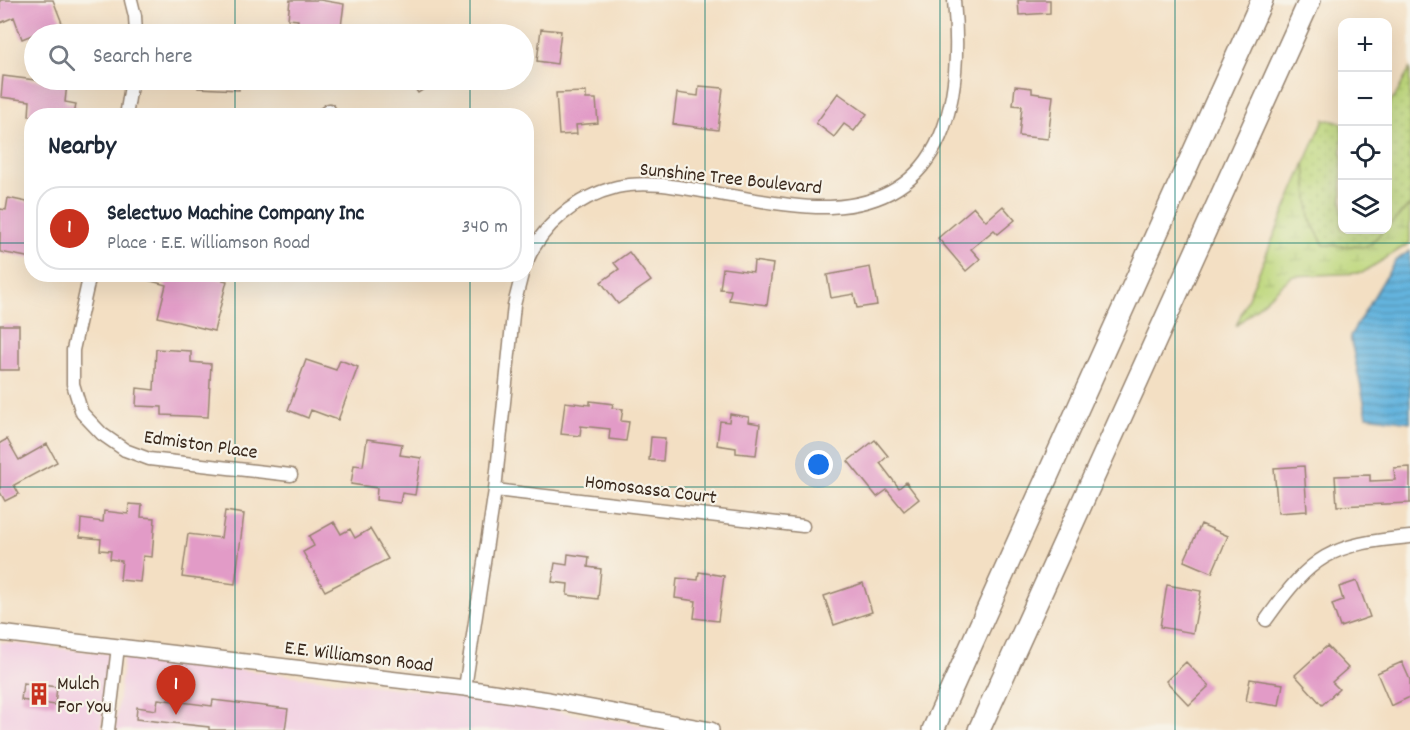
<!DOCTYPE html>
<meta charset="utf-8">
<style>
body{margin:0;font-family:Dekko,sans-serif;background:#f6f6f7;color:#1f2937}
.controls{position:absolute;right:18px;top:18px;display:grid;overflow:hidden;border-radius:12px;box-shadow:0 6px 24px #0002}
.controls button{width:54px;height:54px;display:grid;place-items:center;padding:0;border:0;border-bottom:2px solid #e0e1e3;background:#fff;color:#1f2937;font:30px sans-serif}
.you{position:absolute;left:819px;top:465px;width:21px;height:21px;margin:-15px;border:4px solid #fff;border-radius:50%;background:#1a73e8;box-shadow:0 0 0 9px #1a73e833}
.badge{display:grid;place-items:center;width:39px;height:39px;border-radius:50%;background:#c8321e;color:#fff;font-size:20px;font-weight:700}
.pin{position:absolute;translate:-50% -50px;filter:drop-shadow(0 2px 3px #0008)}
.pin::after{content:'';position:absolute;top:32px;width:21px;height:18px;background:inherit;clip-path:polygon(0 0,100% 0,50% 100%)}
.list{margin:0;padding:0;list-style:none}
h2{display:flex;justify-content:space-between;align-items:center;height:78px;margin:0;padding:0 24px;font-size:26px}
h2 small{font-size:20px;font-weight:400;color:#747a83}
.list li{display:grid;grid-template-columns:39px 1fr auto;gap:18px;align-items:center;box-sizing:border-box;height:84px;margin:0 12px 12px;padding:0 12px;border:2px solid #e0e1e3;border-radius:24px}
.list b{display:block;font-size:22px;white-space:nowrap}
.list p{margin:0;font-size:20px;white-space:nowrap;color:#747a83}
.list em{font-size:20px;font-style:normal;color:#747a83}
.icon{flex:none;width:33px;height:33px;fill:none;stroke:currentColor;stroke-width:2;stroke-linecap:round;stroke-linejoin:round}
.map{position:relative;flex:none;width:1410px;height:730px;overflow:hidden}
.search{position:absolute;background:#fff;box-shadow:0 6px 24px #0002;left:24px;top:24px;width:510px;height:66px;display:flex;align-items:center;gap:15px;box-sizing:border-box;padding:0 21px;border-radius:33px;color:#747a83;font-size:22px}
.panel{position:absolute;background:#fff;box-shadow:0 6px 24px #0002;left:24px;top:108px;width:510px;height:174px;border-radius:24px}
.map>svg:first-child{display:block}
.built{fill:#f2cfe2}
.grass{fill:url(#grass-dots);stroke:#7c804d;stroke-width:1.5}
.wetland{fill:url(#wetland-marsh);stroke:#7c804d;stroke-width:1.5}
.water{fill:url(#water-rules);stroke:#506f7e;stroke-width:1.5}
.building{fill:#e29bc7}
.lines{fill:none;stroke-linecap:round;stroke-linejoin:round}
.minor-casing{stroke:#978470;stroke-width:15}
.tertiary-casing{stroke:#978470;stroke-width:18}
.motorway-casing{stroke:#978470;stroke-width:24}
.minor{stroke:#fff;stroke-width:12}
.tertiary{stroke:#fff;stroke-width:15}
.motorway{stroke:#fff;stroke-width:21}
.grid{fill:none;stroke:#0f766e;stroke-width:1.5;stroke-opacity:0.55}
.labels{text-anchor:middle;stroke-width:4.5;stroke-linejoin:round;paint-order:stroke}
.street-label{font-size:20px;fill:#3b2a1e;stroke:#f7f3e8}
.poi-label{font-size:20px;fill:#3b2a1e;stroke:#f7f3e8;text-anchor:start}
</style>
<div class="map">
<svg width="1410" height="730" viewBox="0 0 1410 730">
<defs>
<pattern id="grass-dots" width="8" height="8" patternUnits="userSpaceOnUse" patternTransform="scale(1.5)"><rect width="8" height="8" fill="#bdd77c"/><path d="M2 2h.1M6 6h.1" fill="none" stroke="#a3b96b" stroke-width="1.8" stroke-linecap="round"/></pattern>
<pattern id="wetland-marsh" width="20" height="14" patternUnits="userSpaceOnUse" patternTransform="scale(1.5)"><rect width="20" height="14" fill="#bdd77c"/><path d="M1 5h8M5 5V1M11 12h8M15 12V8" fill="none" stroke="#a3b96b"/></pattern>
<pattern id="water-rules" width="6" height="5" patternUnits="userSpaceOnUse" patternTransform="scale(1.5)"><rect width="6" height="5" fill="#64b4de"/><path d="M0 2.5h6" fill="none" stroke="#5493b3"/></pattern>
</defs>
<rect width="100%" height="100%" fill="#f7f3e8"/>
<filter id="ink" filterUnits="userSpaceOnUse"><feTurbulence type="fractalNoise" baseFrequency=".0167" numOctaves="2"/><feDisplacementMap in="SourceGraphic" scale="12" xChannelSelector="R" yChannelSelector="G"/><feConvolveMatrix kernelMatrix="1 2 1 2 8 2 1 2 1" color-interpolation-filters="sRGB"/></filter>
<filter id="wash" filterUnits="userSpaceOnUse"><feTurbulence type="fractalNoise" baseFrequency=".008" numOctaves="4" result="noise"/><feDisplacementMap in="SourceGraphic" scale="24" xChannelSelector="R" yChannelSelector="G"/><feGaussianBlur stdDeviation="1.35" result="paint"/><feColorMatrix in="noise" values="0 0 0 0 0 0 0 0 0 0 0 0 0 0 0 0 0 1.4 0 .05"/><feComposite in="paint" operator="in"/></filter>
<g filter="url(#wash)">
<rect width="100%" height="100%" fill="#f3dfc3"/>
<path class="built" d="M 0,642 L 110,654 L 101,730 L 0,730 Z
M 124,656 L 472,697 L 667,730 L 115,730 Z"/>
<path class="grass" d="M 1410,68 L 1410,205 L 1388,227 L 1388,104 L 1395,97 Z
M 1324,119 L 1342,123 L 1342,230 L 1385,230 L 1367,247 L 1324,245 L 1310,220 L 1305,163 Z"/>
<path class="wetland" d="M 1305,163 L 1310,220 L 1324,245 L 1367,247 L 1410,205 L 1410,243 L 1362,273 L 1292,276 L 1236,326 Z"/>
<path class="water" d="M 1410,251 L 1410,422 L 1367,416 L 1350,336 L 1395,261 Z"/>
<g id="blocks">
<path class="building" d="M 0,0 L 53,0 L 62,23 L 22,39 L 14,17 L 0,23 Z
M 290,0 L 320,0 L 344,4 L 340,34 L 312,32 L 312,34 L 296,34 L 298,20 L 288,19 Z
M 1018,0 L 1050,0 L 1050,13 L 1019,15 Z
M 541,29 L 561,31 L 557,64 L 537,61 Z
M 3,76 L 67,84 L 65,102 L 76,104 L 74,116 L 29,116 L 30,101 L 1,97 Z
M 198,80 L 239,80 L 239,90 L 198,88 Z
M 409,80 L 438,80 L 418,93 Z
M 699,86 L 723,88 L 718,130 L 673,124 L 677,93 L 698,96 Z
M 1015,86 L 1032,88 L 1032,93 L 1053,96 L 1048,139 L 1019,136 L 1022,106 L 1013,105 Z
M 586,92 L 586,99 L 596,99 L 598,123 L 576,125 L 577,134 L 559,135 L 556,93 Z
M 838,93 L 867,114 L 854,131 L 844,124 L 834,137 L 816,123 Z
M 8,198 L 32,203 L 32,258 L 0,252 L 0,209 L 6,210 Z
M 1003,206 L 1015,220 L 998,234 L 994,230 L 971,249 L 980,259 L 966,271 L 938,238 L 974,207 L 986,221 Z
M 629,252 L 651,281 L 618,304 L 601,282 L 619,269 L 614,263 Z
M 754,261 L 773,264 L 767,305 L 729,300 L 731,290 L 720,289 L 723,268 L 753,272 Z
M 870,267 L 877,305 L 857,308 L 854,294 L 831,298 L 827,275 Z
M 141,274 L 201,274 L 227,281 L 214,331 L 158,317 L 166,285 L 140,278 Z
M 0,325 L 19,325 L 19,370 L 0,370 Z
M 156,349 L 191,351 L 191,362 L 211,364 L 208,417 L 162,415 L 162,407 L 136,406 L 137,388 L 154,390 Z
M 306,360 L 336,370 L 340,360 L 358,367 L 338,420 L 311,410 L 308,418 L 288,410 Z
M 590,401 L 613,404 L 612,408 L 623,409 L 621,421 L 629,422 L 626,441 L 609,439 L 610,429 L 581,426 L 580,436 L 561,434 L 565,402 L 590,405 Z
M 730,414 L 749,417 L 748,422 L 760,424 L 756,455 L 736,453 L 736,448 L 717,445 L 720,421 L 729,422 Z
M 651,437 L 665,438 L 663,461 L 649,460 Z
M 7,439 L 19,460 L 47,444 L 57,462 L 14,485 L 19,494 L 5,501 L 0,492 L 0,443 Z
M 367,439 L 402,444 L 400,455 L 421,458 L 415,495 L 402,493 L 400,503 L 376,500 L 377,488 L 351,484 L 354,465 L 363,466 Z
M 875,440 L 888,456 L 880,463 L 899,488 L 906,482 L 919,499 L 904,511 L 887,490 L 877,497 L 848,461 Z
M 1304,466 L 1307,511 L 1278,513 L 1274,468 Z
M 1410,467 L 1410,503 L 1337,506 L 1335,476 L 1370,475 L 1370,481 L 1395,480 L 1394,468 Z
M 129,504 L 142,505 L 141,517 L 155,518 L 152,557 L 143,556 L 140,582 L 120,580 L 122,561 L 110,559 L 111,551 L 100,550 L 101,539 L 80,537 L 81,519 L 103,522 L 104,511 L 128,514 Z
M 225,511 L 244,514 L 235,584 L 182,577 L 188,534 L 221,538 Z
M 334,522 L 341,534 L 350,529 L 355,538 L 370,529 L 388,559 L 325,591 L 303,552 L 314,546 L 309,536 Z
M 1201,524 L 1228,536 L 1212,573 L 1184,561 Z
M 568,554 L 589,557 L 588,567 L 601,569 L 598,599 L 567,595 L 568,584 L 552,582 L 555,563 L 567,565 Z
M 699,572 L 724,576 L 718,621 L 694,618 L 696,601 L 675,598 L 677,578 L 698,580 Z
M 1357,581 L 1370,617 L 1340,627 L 1332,604 L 1343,600 L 1339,587 Z
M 863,583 L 872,612 L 834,625 L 824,596 Z
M 1167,585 L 1201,591 L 1193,633 L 1160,627 Z
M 1327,646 L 1348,668 L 1332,682 L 1339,689 L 1322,705 L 1295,675 Z
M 1186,662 L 1209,686 L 1189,705 L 1166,681 Z
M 1402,662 L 1410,680 L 1410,697 L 1391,706 L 1377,673 Z
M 1250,679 L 1283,684 L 1279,706 L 1246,701 Z
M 23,683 L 57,687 L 55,705 L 21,700 Z
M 158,699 L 212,706 L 213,700 L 288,709 L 285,730 L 209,730 L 209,727 L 136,719 L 137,707 L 156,710 Z"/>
</g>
</g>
<g filter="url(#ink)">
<use href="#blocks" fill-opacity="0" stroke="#978470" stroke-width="1.5"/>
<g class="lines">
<g class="minor-casing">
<path id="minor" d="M 131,0 L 135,16 L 136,34
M 126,116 L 132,80
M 321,116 L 329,110
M 526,263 C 542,225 576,197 617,187 C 651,179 691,190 725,195 C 759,200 795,208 830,207 C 948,202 963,96 954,0
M 90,274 L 73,350 L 73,384 L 82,413 L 102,434 L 125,450 L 149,459 L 291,475
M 495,490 L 803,526
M 1266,620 C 1312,555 1330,544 1410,537
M 465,688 L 495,490 L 514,305 L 522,274
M 108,730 L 118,647"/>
</g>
<g class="tertiary-casing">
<path id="tertiary" d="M 0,633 L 465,688 L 549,700 L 711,730"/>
</g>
<g class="motorway-casing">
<path id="motorway" d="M 933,730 L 1262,0
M 979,730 L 1310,0"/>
</g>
<use href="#minor" class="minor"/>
<use href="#tertiary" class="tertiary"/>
<use href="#motorway" class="motorway"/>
</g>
</g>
<path class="grid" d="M 235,0 L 235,34M 470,0 L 470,34M 705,0 L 705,730M 940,0 L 940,730M 1175,0 L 1175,730M 235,80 L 235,116M 470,80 L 470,116M 0,243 L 32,243M 526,243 L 1410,243M 235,274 L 235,730M 470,274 L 470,730M 0,487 L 1410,487"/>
<defs>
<g id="building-bare" transform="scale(1.8)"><path d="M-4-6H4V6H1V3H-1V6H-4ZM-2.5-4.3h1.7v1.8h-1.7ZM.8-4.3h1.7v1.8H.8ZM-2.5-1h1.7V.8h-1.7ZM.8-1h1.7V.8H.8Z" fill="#c8321e" stroke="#f7f3e8" stroke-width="2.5" paint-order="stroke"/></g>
</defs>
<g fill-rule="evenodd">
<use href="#building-bare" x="39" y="694"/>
</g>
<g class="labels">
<g class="street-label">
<text transform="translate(731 177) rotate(6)" y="7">Sunshine Tree Boulevard</text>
<text transform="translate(201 443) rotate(8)" y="7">Edmiston Place</text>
<text transform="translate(651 488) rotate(7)" y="7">Homosassa Court</text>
<text transform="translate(359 655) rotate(7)" y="7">E.E. Williamson Road</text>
</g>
<g class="poi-label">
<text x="57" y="689">Mulch<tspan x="57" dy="23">For You</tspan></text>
</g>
</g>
</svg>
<div class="controls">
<button>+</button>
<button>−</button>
<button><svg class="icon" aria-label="locate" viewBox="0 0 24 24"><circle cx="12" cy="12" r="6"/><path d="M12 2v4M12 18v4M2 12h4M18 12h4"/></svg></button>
<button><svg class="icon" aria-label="layers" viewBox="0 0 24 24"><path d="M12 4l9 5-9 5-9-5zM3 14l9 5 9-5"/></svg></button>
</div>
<div class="you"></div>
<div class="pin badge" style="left:176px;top:715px">1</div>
<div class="search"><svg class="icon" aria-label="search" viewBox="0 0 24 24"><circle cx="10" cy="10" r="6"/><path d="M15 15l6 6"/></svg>Search here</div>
<section class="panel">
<h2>Nearby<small></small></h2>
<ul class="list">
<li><span class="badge">1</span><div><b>Selectwo Machine Company Inc</b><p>Place · E.E. Williamson Road</p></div><em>340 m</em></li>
</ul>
</section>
</div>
